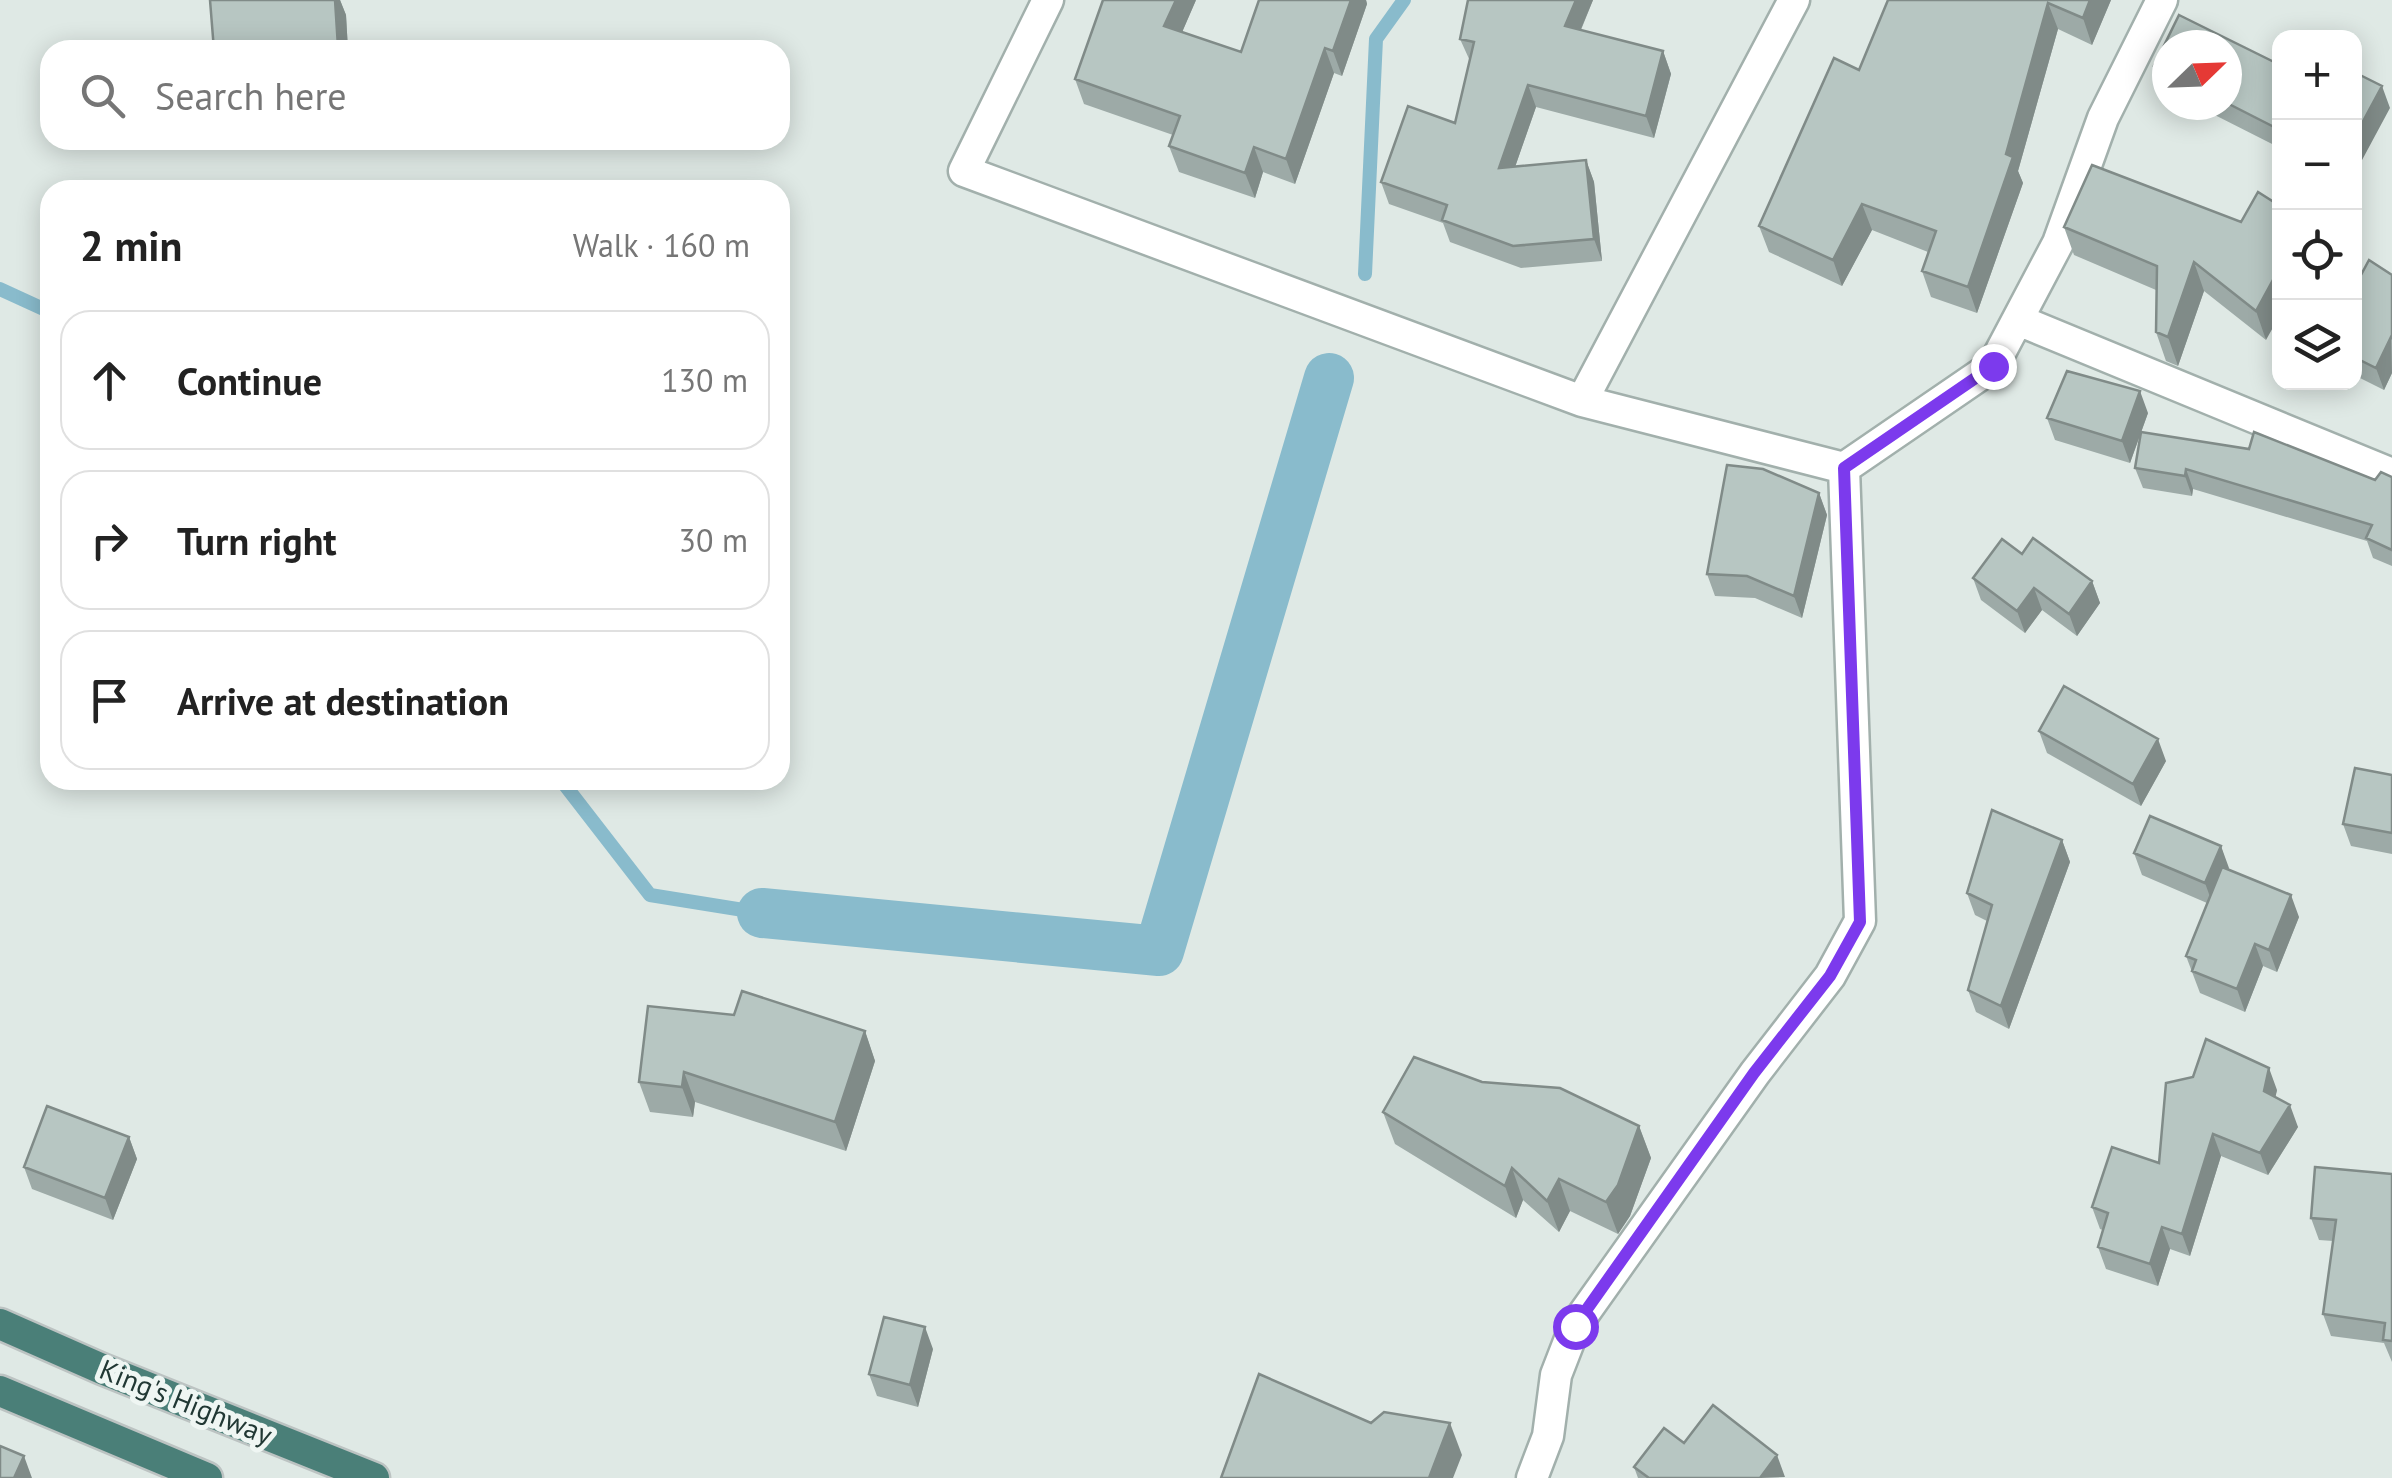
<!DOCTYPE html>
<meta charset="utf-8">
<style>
body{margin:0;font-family:"PT Sans",sans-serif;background:#f6f6f6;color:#222}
.controls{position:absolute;right:30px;top:30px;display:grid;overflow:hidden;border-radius:20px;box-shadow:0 5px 25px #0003}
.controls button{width:90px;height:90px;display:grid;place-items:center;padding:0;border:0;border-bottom:2px solid #e0e0e0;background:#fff;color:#222;font:50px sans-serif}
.compass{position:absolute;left:2152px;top:30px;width:90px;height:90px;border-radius:50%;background:#fff;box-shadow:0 5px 25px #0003;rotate:67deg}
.stop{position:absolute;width:30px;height:30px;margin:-22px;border:8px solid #7c3aed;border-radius:50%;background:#fff}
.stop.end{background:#7c3aed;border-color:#fff;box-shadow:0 2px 10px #0008}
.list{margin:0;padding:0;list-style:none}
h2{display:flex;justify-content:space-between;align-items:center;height:130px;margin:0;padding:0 40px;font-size:42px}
h2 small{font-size:32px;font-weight:400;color:#767676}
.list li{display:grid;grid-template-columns:65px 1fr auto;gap:30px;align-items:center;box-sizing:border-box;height:140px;margin:0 20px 20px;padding:0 20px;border:2px solid #e0e0e0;border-radius:30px}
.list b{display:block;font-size:38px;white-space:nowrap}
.list em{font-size:32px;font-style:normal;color:#767676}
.icon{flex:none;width:55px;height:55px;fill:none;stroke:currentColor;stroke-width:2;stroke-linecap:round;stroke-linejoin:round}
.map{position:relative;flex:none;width:2392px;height:1478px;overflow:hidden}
.search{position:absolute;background:#fff;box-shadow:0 5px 25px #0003;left:40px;top:40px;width:750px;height:110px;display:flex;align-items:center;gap:25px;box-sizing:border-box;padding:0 35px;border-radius:30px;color:#767676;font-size:38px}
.panel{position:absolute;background:#fff;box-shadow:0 5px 25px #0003;left:40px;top:180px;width:750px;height:610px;border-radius:30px}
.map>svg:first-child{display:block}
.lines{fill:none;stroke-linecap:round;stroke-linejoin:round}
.stream{stroke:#89bbcc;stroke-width:14}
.canal{stroke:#89bbcc;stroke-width:50}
.minor-casing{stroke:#a2b0ac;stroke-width:35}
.trunk-casing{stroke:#bcc3c2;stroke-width:35}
.minor{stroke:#fff;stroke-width:30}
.trunk{stroke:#4a7f78;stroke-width:30}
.wall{fill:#9daaa7}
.shaded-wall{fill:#808b88}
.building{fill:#b7c6c2;stroke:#808b88;stroke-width:2.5}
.route{stroke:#7c3aed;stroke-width:12}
.labels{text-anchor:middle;stroke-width:10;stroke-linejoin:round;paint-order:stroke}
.street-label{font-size:28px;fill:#213834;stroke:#eff6f3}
</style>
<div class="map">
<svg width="2392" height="1478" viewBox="0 0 2392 1478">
<rect width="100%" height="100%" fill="#dfe9e5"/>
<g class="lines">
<path class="stream" d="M 1365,274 L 1376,39 L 1404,0
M 0,289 L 50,312
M 561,780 L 650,895 L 762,913"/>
<path class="canal" d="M 762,913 L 1159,951 L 1329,378"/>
<g class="minor-casing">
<path id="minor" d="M 1048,0 L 964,171 L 1582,401 L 1844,468 L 1860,921 L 1830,976 L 1755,1073 L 1575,1326 L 1556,1375 L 1548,1436 L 1532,1478
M 2018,320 L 2392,474
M 1582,401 L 1794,0
M 1844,468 L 1993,366 L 2058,243 L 2103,118 L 2162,0"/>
</g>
<g class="trunk-casing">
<path id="trunk" d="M 0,1324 L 102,1369 L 374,1478
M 0,1391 L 207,1478"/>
</g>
<use href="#minor" class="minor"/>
<use href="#trunk" class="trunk"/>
</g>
<path class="wall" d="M 210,0 L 340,0 L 346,15 L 348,50 L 214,50 Z
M 1196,0 L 1182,32 L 1241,52 L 1259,0 L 1366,0 L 1367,4 L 1342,76 L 1334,73 L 1295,184 L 1263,172 L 1255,198 L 1179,172 L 1169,146 L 1173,135 L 1084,104 L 1075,79 Z
M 1468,0 L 1593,0 L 1581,30 L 1663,51 L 1671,74 L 1654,138 L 1536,107 L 1515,167 L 1586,160 L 1594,182 L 1602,261 L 1521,268 L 1450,242 L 1443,223 L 1389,204 L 1381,182 L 1455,123 L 1470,61 L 1460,39 Z
M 1888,0 L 2111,0 L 2092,45 L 2058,29 L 2018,171 L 2023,183 L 1977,313 L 1931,297 L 1922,271 L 1928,252 L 1872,230 L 1842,286 L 1769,252 L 1759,226 L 1859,70 Z
M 2179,15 L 2280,65 L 2280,148 L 2195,105 L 2227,105 L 2227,45 L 2167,45 L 2167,91 L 2162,88 L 2154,66 Z
M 2241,222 L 2266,340 L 2204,291 L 2178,366 L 2166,361 L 2156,332 L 2156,290 L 2074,255 L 2064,227 Z
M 2392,275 L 2392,373 L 2384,390 L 2354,375 L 2354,288 Z
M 2148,413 L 2130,463 L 2055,440 L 2047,418 Z
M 2141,432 L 2375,480 L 2392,477 L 2392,566 L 2373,558 L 2367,541 L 2193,489 L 2192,496 L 2143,488 L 2135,468 Z
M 1819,493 L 1827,515 L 1802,618 L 1755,598 L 1715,596 L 1707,574 Z
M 2022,554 L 2092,581 L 2100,603 L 2077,636 L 2042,610 L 2025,633 L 1981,600 L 1973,578 Z
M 2039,731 L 2166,761 L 2141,806 L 2047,753 Z
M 2392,775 L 2392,854 L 2351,846 L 2343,824 Z
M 2062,840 L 2070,862 L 2009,1029 L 1976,1012 L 1968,990 L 1987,921 L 1975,915 L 1967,893 Z
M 2221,846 L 2228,870 L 2299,917 L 2277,972 L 2263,966 L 2245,1012 L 2200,993 L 2186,956 L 2207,903 L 2142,875 L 2134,853 Z
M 865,1031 L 875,1061 L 846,1151 L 695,1102 L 693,1117 L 650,1112 L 639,1082 Z
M 1482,1082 L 1639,1126 L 1651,1158 L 1630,1216 L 1618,1234 L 1570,1211 L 1559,1232 L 1523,1200 L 1516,1218 L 1395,1144 L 1383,1112 Z
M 2277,1090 L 2275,1097 L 2298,1127 L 2268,1175 L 2221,1156 L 2190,1256 L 2170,1249 L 2158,1286 L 2106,1269 L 2098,1247 L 2103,1230 L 2100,1229 L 2092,1207 Z
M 129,1137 L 137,1159 L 113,1220 L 32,1189 L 24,1167 Z
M 2392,1174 L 2392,1362 L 2384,1343 L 2331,1336 L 2323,1314 L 2333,1241 L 2319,1240 L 2311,1218 Z
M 933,1349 L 918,1407 L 877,1396 L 869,1374 Z
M 1684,1443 L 1785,1477 L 1638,1478 L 1634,1467 Z"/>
<path class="shaded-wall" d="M 335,0 L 340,0 L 346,15 L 348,50 L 339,50 L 338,47 Z
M 1176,0 L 1196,0 L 1174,51 L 1164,26 Z
M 1351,0 L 1366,0 L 1367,4 L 1342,76 L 1333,51 Z
M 1576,0 L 1593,0 L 1573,48 L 1565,26 Z
M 2090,0 L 2111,0 L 2092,45 L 2083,18 Z
M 2048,3 L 2058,29 L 2018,171 L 2023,183 L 1977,313 L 1968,287 Z
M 1325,48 L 1334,73 L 1295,184 L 1286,159 Z
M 1663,51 L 1671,74 L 1654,138 L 1646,116 Z
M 1528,85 L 1536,107 L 1507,190 L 1499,168 Z
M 2382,86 L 2390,108 L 2354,175 L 2354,138 Z
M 1254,147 L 1263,172 L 1255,198 L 1245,173 Z
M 1586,160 L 1594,182 L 1602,261 L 1594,239 Z
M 1862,204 L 1872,230 L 1842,286 L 1833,260 Z
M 2194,262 L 2204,291 L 2178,366 L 2168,337 Z
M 2280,267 L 2280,315 L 2266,340 L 2256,311 Z
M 2391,337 L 2392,373 L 2384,390 L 2376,368 Z
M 2140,391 L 2148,413 L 2130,463 L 2122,441 Z
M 2186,469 L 2193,489 L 2192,496 L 2185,476 Z
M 1819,493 L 1827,515 L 1802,618 L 1794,596 Z
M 2092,581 L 2100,603 L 2077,636 L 2069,614 Z
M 2034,588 L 2042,610 L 2025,633 L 2017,611 Z
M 2158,739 L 2166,761 L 2141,806 L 2133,784 Z
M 2062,840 L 2070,862 L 2009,1029 L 2001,1006 Z
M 2221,846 L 2229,868 L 2213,905 L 2205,883 Z
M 2291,895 L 2299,917 L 2277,972 L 2269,950 Z
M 2255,944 L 2263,966 L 2245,1012 L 2237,989 Z
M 865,1031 L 875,1061 L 846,1151 L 835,1122 Z
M 2269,1068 L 2277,1090 L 2272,1113 L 2264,1091 Z
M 684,1072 L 695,1102 L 693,1117 L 682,1087 Z
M 2290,1105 L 2298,1127 L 2268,1175 L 2260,1153 Z
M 1639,1126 L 1651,1158 L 1630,1216 L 1618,1234 L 1606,1202 Z
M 2213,1134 L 2221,1156 L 2190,1256 L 2182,1234 Z
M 129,1137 L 137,1159 L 113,1220 L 105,1198 Z
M 1512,1168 L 1523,1200 L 1516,1218 L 1505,1186 Z
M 1559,1179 L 1570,1211 L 1559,1232 L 1547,1201 Z
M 2162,1227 L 2170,1249 L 2158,1286 L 2150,1264 Z
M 925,1327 L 933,1349 L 918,1407 L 910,1385 Z
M 1450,1423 L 1462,1455 L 1453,1478 L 1429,1478 Z
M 1777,1455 L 1785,1477 L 1760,1478 Z
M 24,1456 L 32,1478 L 14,1478 Z"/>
<path class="building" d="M 210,0 L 335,0 L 338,47 L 288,50 L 214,50 Z
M 1103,0 L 1176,0 L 1164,26 L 1241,52 L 1259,0 L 1351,0 L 1333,51 L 1325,48 L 1286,159 L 1254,147 L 1245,173 L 1169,146 L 1180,116 L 1075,79 Z
M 1468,0 L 1576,0 L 1565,26 L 1663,51 L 1646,116 L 1528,85 L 1499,168 L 1586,160 L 1594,239 L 1513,246 L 1442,220 L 1447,205 L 1381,182 L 1408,106 L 1455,123 L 1474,42 L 1460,39 Z
M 1888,0 L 2090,0 L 2083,18 L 2048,3 L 2006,154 L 2013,157 L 1968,287 L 1922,271 L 1936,231 L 1862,204 L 1833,260 L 1759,226 L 1834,58 L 1859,70 Z
M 2179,15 L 2280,65 L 2280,130 L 2227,103 L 2227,45 L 2167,45 L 2167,73 L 2154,66 Z
M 2354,72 L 2382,86 L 2354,138 Z
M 2092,165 L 2241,222 L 2258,192 L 2280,206 L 2280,267 L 2256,311 L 2194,262 L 2168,337 L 2156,332 L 2157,266 L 2064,227 Z
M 2369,260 L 2392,275 L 2392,338 L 2391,337 L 2376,368 L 2354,357 L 2354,288 Z
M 2067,371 L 2140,391 L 2122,441 L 2047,418 Z
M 2141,432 L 2249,449 L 2254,432 L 2375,480 L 2381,472 L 2392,477 L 2392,550 L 2366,538 L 2372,525 L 2186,469 L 2185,476 L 2135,468 Z
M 1727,465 L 1763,469 L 1819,493 L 1794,596 L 1747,576 L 1707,574 Z
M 2033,538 L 2092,581 L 2069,614 L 2034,588 L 2017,611 L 1973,578 L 2002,539 L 2022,554 Z
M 2064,686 L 2158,739 L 2133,784 L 2039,731 Z
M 2355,768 L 2392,775 L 2392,833 L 2343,824 Z
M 1992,810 L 2062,840 L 2001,1006 L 1968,990 L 1992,905 L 1967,893 Z
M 2150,816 L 2221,846 L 2205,883 L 2134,853 Z
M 2222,867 L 2291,895 L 2269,950 L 2255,944 L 2237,989 L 2192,971 L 2196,960 L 2186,956 Z
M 742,991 L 865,1031 L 835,1122 L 684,1072 L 682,1087 L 639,1082 L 648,1006 L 734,1015 Z
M 2206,1039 L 2269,1068 L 2264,1091 L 2290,1105 L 2260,1153 L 2213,1134 L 2182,1234 L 2162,1227 L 2150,1264 L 2098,1247 L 2108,1213 L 2092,1207 L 2112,1147 L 2159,1163 L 2166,1083 L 2193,1077 Z
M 1414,1057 L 1482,1082 L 1560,1088 L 1639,1126 L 1618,1185 L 1606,1202 L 1559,1179 L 1547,1201 L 1512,1168 L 1505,1186 L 1383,1112 Z
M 47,1106 L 129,1137 L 105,1198 L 24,1167 Z
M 2315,1167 L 2392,1174 L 2392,1341 L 2383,1340 L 2385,1323 L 2323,1314 L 2336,1220 L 2311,1218 Z
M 884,1317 L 925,1327 L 910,1385 L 869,1374 Z
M 1259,1374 L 1371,1423 L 1384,1412 L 1450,1423 L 1429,1478 L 1221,1478 Z
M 1713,1405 L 1777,1455 L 1760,1478 L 1649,1478 L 1634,1467 L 1664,1428 L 1684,1443 Z
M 0,1446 L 24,1456 L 14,1478 L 0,1478 Z"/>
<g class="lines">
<path class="route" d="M 1575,1326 L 1754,1073 L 1830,976 L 1860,922 L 1844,468 L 1993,366"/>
</g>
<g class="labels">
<g class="street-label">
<text transform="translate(186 1402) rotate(22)" y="10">King's Highway</text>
</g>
</g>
</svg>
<div class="controls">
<button>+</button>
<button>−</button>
<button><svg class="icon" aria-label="locate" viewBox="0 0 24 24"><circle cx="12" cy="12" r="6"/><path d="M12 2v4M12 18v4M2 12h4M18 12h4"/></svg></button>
<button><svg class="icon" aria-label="layers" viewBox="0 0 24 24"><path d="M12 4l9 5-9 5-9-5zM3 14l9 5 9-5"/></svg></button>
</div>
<svg class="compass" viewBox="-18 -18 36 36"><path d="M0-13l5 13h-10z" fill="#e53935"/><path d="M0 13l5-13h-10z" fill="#767676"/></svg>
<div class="stop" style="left:1575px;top:1326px"></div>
<div class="stop end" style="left:1993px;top:366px"></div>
<div class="search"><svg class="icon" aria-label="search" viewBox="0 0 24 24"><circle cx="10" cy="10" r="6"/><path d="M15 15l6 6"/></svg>Search here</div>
<section class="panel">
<h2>2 min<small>Walk · 160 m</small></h2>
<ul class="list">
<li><svg class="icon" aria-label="ahead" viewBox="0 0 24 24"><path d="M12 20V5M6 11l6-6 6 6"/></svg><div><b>Continue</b></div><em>130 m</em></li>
<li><svg class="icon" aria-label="right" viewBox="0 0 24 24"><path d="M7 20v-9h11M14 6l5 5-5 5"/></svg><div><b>Turn right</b></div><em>30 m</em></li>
<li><svg class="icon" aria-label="arrive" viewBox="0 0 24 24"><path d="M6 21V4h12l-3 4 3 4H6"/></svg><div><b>Arrive at destination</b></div></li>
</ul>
</section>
</div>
